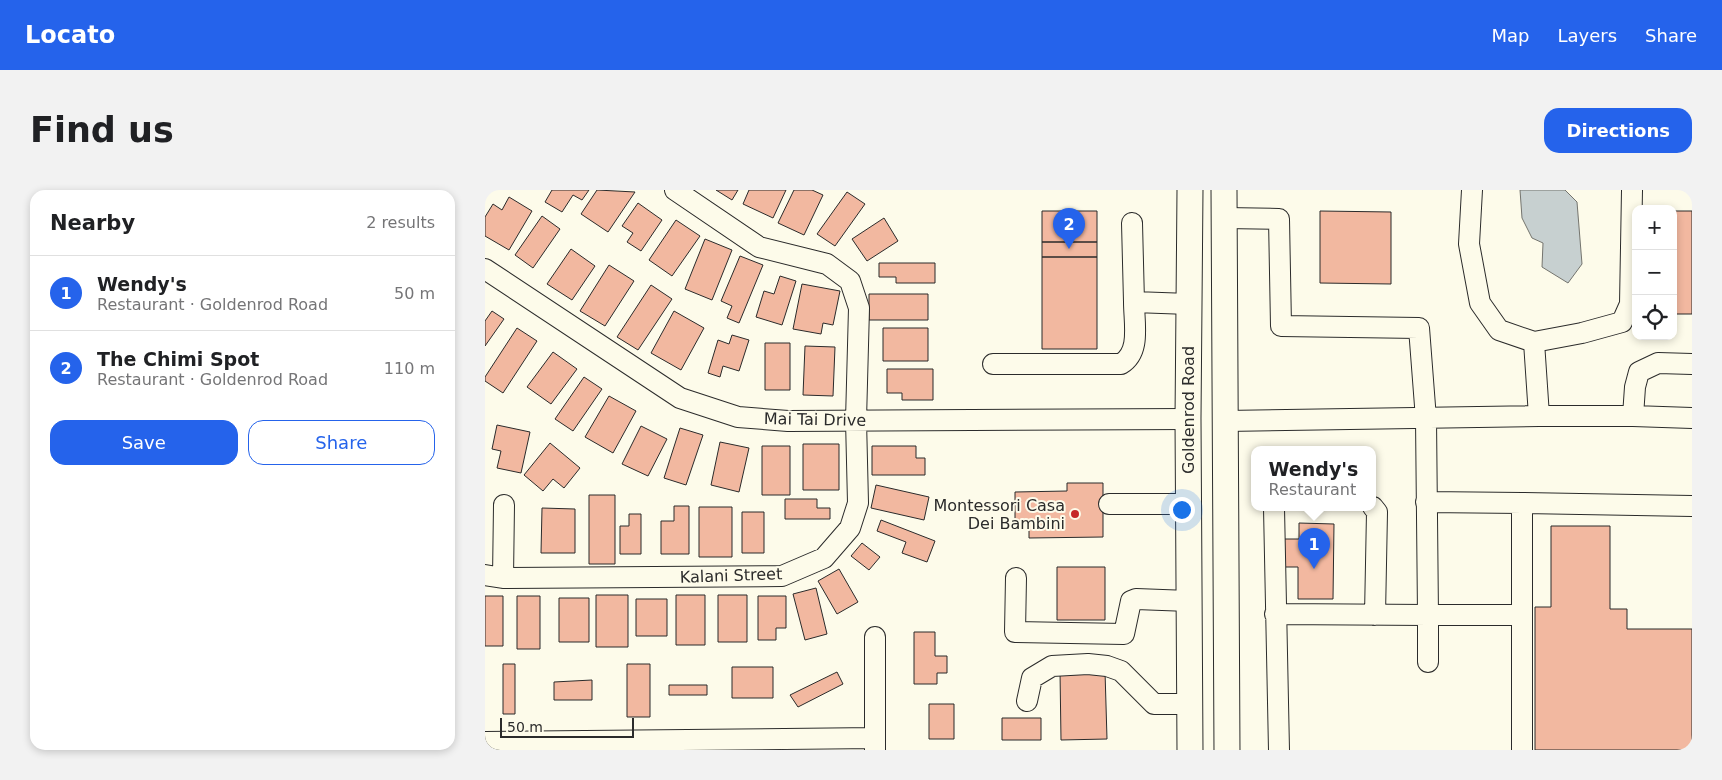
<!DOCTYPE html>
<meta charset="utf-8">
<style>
body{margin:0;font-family:"DejaVu Sans",sans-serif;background:#f2f2f2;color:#202124}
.controls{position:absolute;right:15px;top:15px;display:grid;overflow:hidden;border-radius:10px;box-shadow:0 2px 8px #0003}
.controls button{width:45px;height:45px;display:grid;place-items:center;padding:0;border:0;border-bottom:1px solid #e0e0e0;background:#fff;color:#202124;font:25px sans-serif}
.scale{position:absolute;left:15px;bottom:12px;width:134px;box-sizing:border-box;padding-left:5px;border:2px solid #2b2b2b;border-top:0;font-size:14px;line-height:18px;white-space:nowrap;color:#2b2b2b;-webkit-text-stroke:4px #fdfbea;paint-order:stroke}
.you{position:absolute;left:696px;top:319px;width:18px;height:18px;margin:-12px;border:4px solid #fff;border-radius:50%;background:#1a73e8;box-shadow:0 0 0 8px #1a73e833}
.badge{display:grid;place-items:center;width:32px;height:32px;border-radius:50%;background:#2563eb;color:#fff;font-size:16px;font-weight:700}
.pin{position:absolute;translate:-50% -41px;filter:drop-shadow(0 1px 2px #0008)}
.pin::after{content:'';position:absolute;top:26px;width:18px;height:15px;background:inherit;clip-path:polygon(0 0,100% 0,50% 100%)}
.popup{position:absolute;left:766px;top:256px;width:125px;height:65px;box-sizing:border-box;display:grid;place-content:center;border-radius:10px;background:#fff;filter:drop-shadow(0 1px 4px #0005);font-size:16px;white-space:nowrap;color:#757577}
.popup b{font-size:19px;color:#202124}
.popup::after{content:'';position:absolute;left:50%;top:100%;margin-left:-10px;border:10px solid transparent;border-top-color:#fff}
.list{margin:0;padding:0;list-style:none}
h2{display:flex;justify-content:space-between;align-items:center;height:65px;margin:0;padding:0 20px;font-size:21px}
h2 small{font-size:16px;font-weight:400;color:#757577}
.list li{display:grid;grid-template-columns:32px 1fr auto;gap:15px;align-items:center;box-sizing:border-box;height:75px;padding:0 20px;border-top:1px solid #e0e0e0}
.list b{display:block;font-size:19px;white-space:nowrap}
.list p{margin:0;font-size:16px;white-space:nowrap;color:#757577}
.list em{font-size:16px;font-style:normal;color:#757577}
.actions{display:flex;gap:10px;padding:15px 20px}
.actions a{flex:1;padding:11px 0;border:1px solid #2563eb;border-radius:15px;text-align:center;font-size:18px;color:#2563eb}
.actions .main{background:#2563eb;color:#fff}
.icon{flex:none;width:28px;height:28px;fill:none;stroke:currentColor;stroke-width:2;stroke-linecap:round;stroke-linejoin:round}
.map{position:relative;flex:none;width:1207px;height:560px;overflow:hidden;border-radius:15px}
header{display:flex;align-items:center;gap:30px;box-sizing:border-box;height:70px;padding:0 25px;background:#2563eb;color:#fff}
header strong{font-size:24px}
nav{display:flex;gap:28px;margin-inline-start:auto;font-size:18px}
.intro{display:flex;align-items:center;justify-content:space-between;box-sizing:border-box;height:120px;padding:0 30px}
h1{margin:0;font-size:35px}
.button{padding:12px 22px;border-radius:15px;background:#2563eb;color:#fff;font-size:18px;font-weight:700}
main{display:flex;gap:30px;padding:0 30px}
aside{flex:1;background:#fff;border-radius:15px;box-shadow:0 2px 8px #0003}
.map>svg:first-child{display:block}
.water{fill:#c7d0d0;stroke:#74746e}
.building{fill:#f2b8a0;stroke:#2b2b2b}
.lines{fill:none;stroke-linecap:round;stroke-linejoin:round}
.minor-casing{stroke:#2b2b2b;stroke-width:22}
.major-casing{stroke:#2b2b2b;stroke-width:27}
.minor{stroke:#fdfbea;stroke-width:20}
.major{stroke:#fdfbea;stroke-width:25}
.poi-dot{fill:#c62828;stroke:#fdfbea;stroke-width:2}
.labels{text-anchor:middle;stroke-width:4;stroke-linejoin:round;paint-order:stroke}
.street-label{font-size:16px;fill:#2b2b2b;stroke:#fdfbea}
.poi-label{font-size:16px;fill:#2b2b2b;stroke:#fdfbea;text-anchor:end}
</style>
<header>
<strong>Locato</strong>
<nav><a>Map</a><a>Layers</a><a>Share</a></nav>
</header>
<div class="intro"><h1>Find us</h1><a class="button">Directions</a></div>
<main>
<aside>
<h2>Nearby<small>2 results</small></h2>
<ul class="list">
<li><span class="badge">1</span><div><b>Wendy's</b><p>Restaurant · Goldenrod Road</p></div><em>50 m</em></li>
<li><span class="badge">2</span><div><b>The Chimi Spot</b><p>Restaurant · Goldenrod Road</p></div><em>110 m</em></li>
</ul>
<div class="actions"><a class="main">Save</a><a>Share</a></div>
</aside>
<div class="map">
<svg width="1207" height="560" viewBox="0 0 1207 560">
<rect width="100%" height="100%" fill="#fdfbea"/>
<path class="water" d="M 1035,0 L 1080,0 L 1092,12 L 1097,74 L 1083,93 L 1057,77 L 1058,53 L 1047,48 L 1037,28 Z"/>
<path class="building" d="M 67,0 L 104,0 L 97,10 L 88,5 L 77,22 L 60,12 Z
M 112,0 L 150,2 L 123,42 L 96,24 Z
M 231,0 L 253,0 L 247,10 Z
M 264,0 L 301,0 L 288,28 L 258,14 Z
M 309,0 L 327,0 L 338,5 L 319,45 L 293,33 Z
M 362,2 L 380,14 L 350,56 L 332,44 Z
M 24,7 L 47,21 L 24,60 L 0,46 L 0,27 L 8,14 L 17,20 Z
M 153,13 L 177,30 L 156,61 L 142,52 L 148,43 L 137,36 Z
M 557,21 L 612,21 L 612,52 L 557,52 Z
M 835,21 L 906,22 L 906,94 L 835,93 Z
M 1188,21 L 1207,21 L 1207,124 L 1188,124 Z
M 57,26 L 75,39 L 48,78 L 30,65 Z
M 399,28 L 413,51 L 382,71 L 367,49 Z
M 191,30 L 215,46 L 187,86 L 164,70 Z
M 220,49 L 247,60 L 227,110 L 200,99 Z
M 557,52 L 612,52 L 612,67 L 557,67 Z
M 86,59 L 110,76 L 87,110 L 62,94 Z
M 255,66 L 278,75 L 254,133 L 242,128 L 247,116 L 236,111 Z
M 557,67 L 612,67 L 612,159 L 557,159 Z
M 394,73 L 450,73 L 450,93 L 411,93 L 411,87 L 394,87 Z
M 124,75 L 149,91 L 120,136 L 95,121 Z
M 295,86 L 311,91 L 297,135 L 271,127 L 279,101 L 289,104 Z
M 317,94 L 355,101 L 348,135 L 338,133 L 336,144 L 308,139 Z
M 166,95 L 187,109 L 153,160 L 132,147 Z
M 384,104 L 443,104 L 443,130 L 384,130 Z
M 7,121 L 19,129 L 0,156 L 0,131 Z
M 189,121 L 219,138 L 196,180 L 166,163 Z
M 32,138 L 52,151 L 18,203 L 0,191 L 0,187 Z
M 398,138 L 443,138 L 443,171 L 398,171 Z
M 247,145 L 264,150 L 254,181 L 238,176 L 235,187 L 223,183 L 233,150 L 244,154 Z
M 280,153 L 305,153 L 305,200 L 280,200 Z
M 320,156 L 350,157 L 348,206 L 318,205 Z
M 68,162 L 92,179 L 66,214 L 42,197 Z
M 402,179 L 448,179 L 448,210 L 417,210 L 417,203 L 402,203 Z
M 99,187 L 117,199 L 88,241 L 70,229 Z
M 124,206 L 151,221 L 128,263 L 100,247 Z
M 12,235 L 45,242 L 36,283 L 12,278 L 16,261 L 7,259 Z
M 156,236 L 182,249 L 163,286 L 137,274 Z
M 195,238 L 218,245 L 201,295 L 179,288 Z
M 235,252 L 264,258 L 254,302 L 226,295 Z
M 65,253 L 95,278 L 79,298 L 68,289 L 58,301 L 39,285 Z
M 318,254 L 354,254 L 354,300 L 318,300 Z
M 277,256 L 305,256 L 305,305 L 277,305 Z
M 387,256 L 431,256 L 431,268 L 440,268 L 440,285 L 387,285 Z
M 582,293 L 618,293 L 618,347 L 544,348 L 544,333 L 530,333 L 530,302 L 582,301 Z
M 391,295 L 444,307 L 439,330 L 386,318 Z
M 104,305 L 130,305 L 130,374 L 104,374 Z
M 300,309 L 332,309 L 332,318 L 345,318 L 345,329 L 300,329 Z
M 189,316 L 204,316 L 204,364 L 176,364 L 176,331 L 189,331 Z
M 214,317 L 247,317 L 247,367 L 214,367 Z
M 57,318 L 90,319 L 90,363 L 56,363 Z
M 257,322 L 279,322 L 279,363 L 257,363 Z
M 144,324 L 156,324 L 156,364 L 135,364 L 135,336 L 144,336 Z
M 396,330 L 450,351 L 442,372 L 417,363 L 421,352 L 392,341 Z
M 814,333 L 849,334 L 848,409 L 813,409 L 813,377 L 799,377 L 799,349 L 814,349 Z
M 1066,336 L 1125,336 L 1125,419 L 1142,419 L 1142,439 L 1207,439 L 1207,560 L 1050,560 L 1050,417 L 1066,417 Z
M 377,353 L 395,367 L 384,380 L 366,366 Z
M 572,377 L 620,377 L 620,430 L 572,430 Z
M 354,379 L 373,412 L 352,424 L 333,391 Z
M 331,398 L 342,444 L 320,450 L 308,404 Z
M 111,405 L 143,405 L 143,457 L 111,457 Z
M 191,405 L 220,405 L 220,455 L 191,455 Z
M 233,405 L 262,405 L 262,452 L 233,452 Z
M 0,406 L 18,406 L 18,456 L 0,456 Z
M 32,406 L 55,406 L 55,459 L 32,459 Z
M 273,406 L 301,406 L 301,438 L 291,438 L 291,450 L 273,450 Z
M 74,408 L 104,408 L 104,452 L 74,452 Z
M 151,409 L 182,409 L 182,446 L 151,446 Z
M 429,442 L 450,442 L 450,466 L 462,466 L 462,483 L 452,483 L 452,494 L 429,494 Z
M 18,474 L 30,474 L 30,524 L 18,524 Z
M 142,474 L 165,474 L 165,527 L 142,527 Z
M 247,477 L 288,477 L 288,508 L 247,508 Z
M 620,481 L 622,549 L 576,550 L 575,482 Z
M 352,482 L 358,494 L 313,517 L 305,505 Z
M 107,490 L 107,510 L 69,510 L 69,492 Z
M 184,495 L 222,495 L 222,505 L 184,505 Z
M 444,514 L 469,514 L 469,549 L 444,549 Z
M 517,528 L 556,528 L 556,550 L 517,550 Z"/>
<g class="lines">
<g class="minor-casing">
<path id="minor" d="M 987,0 L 984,54 L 995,113 L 1014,140 L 1049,152 L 1097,143 L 1137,132 L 1145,114 L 1147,0
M 740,28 L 794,29 L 796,136 L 934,138 L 941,229 L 943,425 L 790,424
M 647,33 L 649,112 L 704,114
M 0,79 L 195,208 L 253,227 L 303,231 L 703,229
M 508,174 L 636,174 C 656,162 649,134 649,112
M 1054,226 L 1148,226 L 1150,197 L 1154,182 L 1173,173 L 1207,174
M 1148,226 L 1207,228
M 740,231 L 1054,226 L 1049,152
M 941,312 L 1037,313 L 1037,560
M 1037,313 L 1207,316
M 624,314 L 703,314
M 888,317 L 892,322 L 890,425
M 789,318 L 794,560
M 0,385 L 18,388 L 297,386 L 339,368 L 365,338 L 373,313 L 371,230 L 374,118 L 365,91 L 342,74 L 274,57 L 190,0
M 18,388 L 19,315
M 531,388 L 530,442 L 639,444 L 646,411 L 651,409 L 704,411
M 390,447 L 390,560
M 943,472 L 943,425 L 1037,425
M 542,511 L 547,488 L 567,476 L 603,474 L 622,476 L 636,481 L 669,514 L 704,514
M 0,552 L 390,548"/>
</g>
<g class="major-casing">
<path id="major" d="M 739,0 L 742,560
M 705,560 L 703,229 L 705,0"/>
</g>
<use href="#minor" class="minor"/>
<use href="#major" class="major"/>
</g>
<circle class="poi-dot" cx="590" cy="324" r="5"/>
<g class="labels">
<g class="street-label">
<text transform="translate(703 220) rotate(-90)" y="6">Goldenrod Road</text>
<text transform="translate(330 229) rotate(1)" y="6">Mai Tai Drive</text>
<text transform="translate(246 385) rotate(-2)" y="6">Kalani Street</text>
</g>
<g class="poi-label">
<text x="580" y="321">Montessori Casa<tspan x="580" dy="18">Dei Bambini</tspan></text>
</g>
</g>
</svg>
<div class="controls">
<button>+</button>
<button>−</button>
<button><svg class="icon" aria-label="locate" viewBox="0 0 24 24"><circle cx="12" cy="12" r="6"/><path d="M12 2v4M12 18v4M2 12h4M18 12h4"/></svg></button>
</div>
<div class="scale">50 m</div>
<div class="you"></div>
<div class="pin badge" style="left:829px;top:379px">1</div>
<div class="popup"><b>Wendy's</b>Restaurant</div>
<div class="pin badge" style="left:584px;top:59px">2</div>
</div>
</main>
